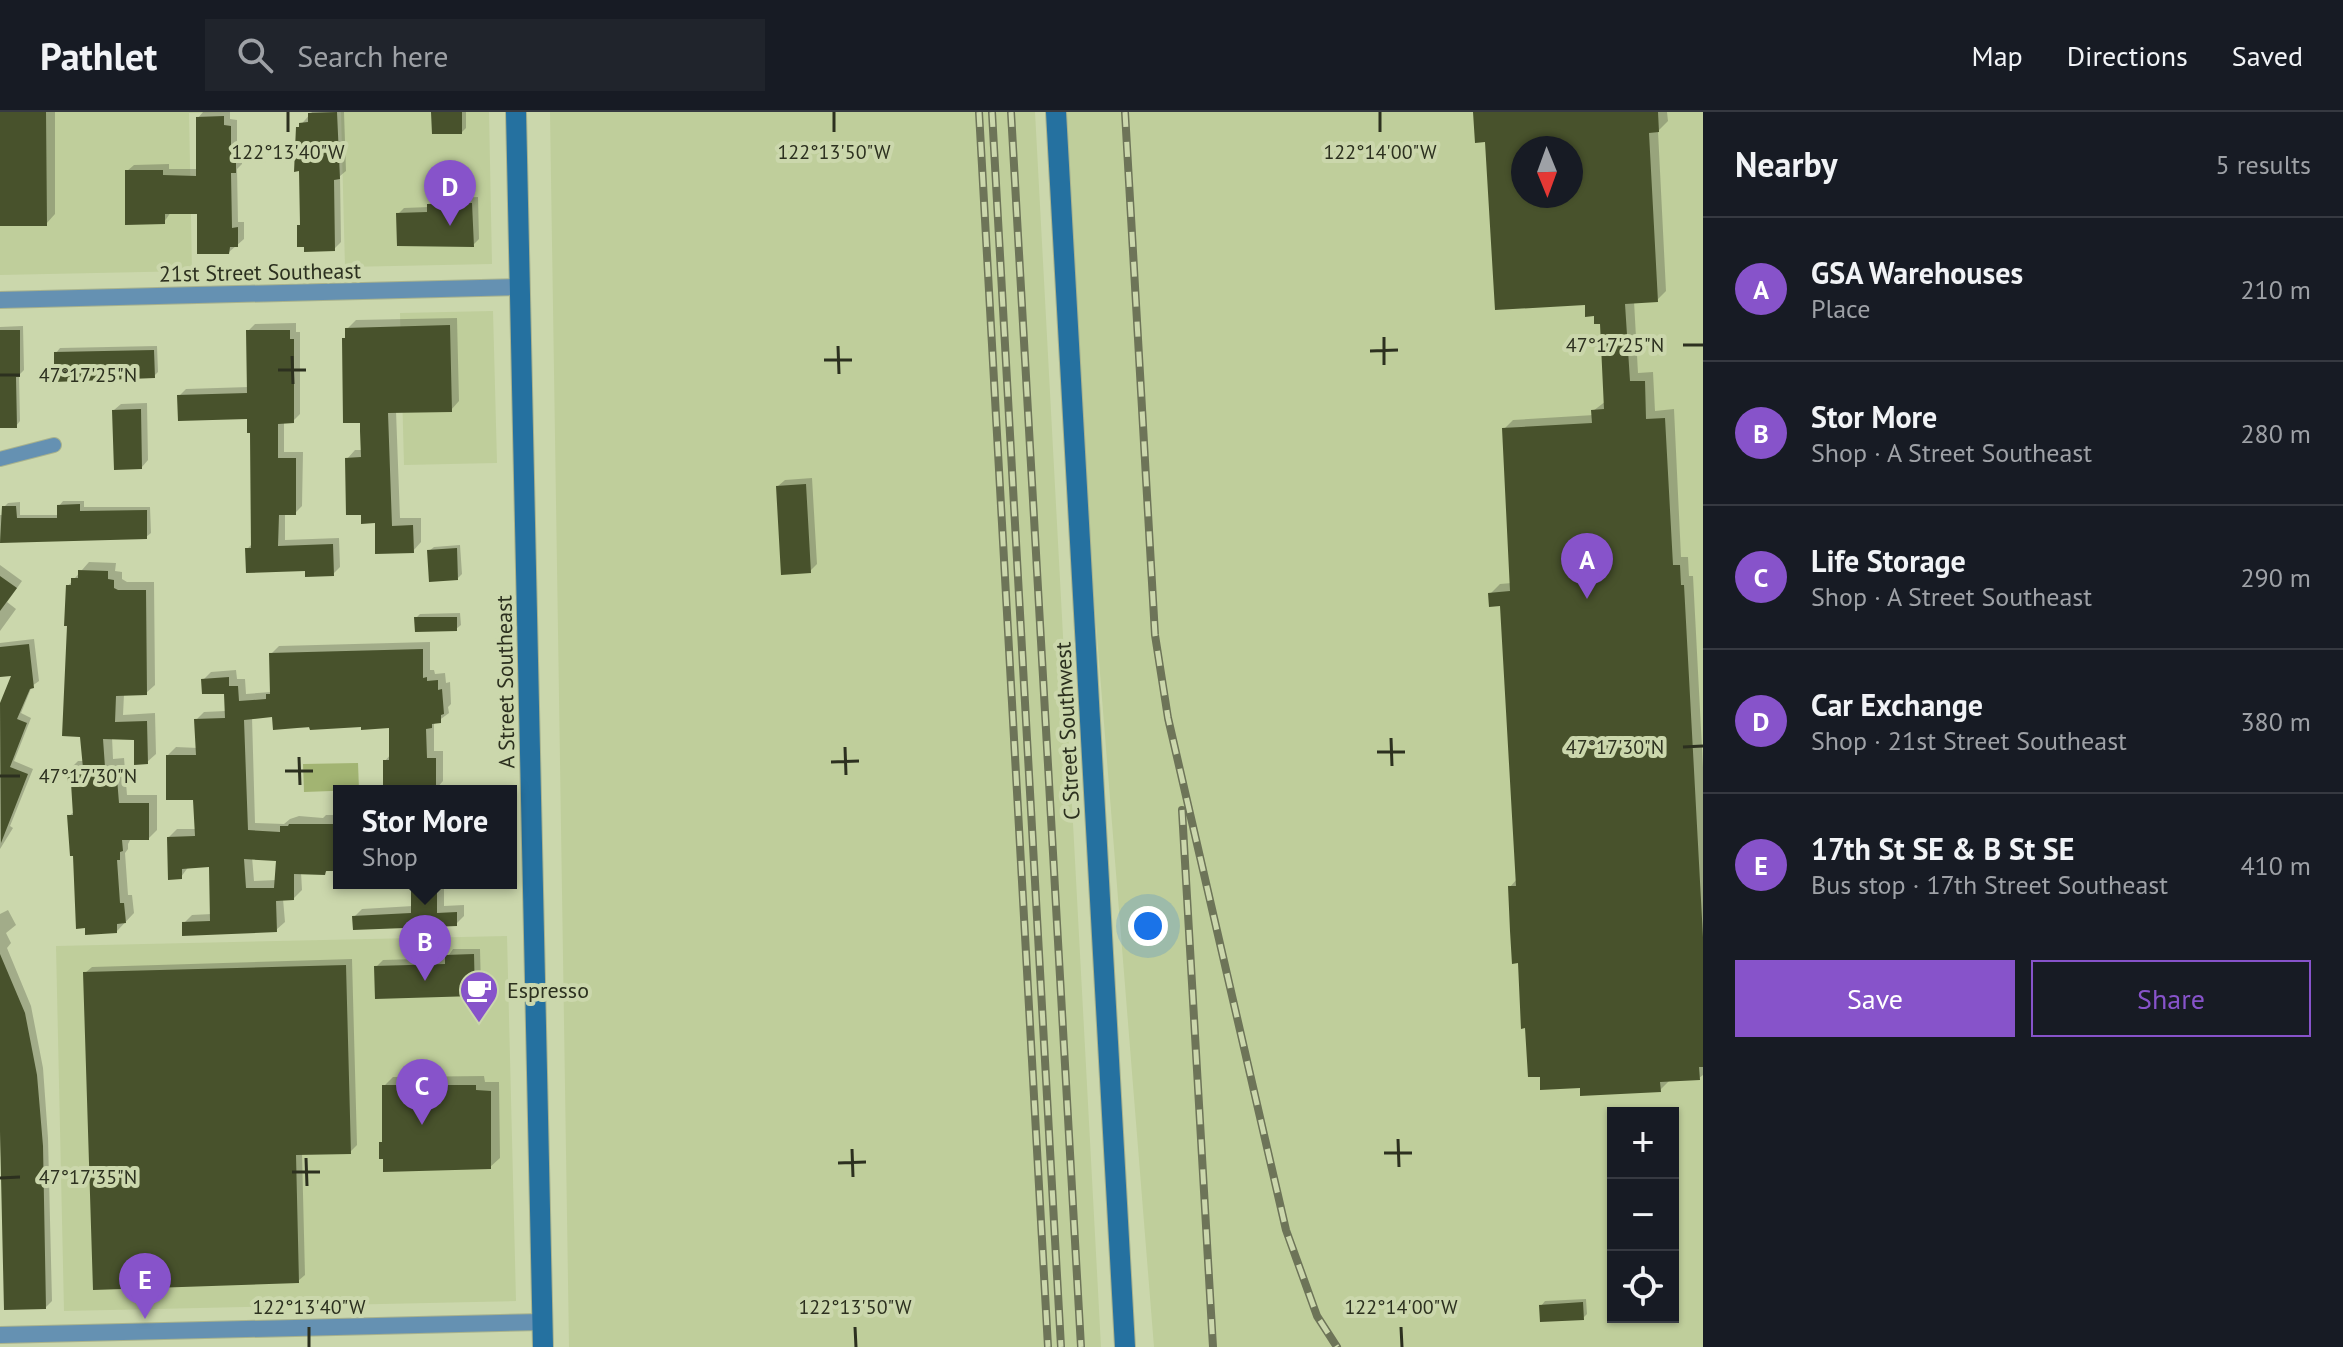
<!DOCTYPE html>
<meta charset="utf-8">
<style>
body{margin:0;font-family:"PT Sans",sans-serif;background:#20242c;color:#f1f3f6}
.controls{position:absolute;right:24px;bottom:24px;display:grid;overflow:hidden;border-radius:0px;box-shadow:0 2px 6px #0004}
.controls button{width:72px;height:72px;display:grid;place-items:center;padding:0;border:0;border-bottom:2px solid #363941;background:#171b24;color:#f1f3f6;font:40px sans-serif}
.compass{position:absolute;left:1511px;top:24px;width:72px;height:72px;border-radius:50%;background:#171b24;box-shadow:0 2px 6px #0004;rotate:179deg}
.you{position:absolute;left:1148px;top:814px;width:28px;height:28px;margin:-20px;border:6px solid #fff;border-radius:50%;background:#1a73e8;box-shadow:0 0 0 12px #1a73e833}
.badge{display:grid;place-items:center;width:52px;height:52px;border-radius:50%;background:#8753ca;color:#fff;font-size:26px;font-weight:700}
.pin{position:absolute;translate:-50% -66px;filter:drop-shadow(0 2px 4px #0008)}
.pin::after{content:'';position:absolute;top:42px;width:28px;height:24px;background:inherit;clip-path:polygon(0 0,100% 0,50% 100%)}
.popup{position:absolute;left:333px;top:673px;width:184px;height:104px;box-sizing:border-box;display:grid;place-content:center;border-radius:0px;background:#171b24;filter:drop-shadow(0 2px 6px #0005);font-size:26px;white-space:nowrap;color:#9ea1a6}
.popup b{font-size:30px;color:#f1f3f6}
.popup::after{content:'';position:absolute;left:50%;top:100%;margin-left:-16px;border:16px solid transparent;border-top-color:#171b24}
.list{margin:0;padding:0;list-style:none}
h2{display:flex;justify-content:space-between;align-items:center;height:104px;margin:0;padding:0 32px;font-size:34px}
h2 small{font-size:26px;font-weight:400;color:#9ea1a6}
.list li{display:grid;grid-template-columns:52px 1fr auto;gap:24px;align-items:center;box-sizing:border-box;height:144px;padding:0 32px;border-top:2px solid #363941}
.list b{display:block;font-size:30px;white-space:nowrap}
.list p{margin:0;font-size:26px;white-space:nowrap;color:#9ea1a6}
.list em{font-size:26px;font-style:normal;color:#9ea1a6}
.actions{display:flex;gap:16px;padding:24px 32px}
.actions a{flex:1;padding:18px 0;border:2px solid #8753ca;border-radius:0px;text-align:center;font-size:28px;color:#8753ca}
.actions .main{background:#8753ca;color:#fff}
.icon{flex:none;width:44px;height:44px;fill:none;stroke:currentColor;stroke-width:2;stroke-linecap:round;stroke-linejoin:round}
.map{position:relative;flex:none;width:1703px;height:1235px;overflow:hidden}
header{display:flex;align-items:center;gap:48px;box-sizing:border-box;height:112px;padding:0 40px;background:#171b24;border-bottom:2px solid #363941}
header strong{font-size:38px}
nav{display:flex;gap:44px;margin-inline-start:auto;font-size:28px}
.search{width:560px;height:72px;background:#20242c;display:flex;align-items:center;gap:20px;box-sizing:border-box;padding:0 28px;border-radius:0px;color:#9ea1a6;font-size:30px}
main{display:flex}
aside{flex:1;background:#171b24}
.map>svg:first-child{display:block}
.built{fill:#bfce9b;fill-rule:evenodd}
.green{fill:#a2b472}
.shadow{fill:#0003;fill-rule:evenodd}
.building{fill:#48522c;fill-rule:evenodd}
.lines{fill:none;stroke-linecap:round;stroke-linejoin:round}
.minor-casing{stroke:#a8b28d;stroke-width:16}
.tertiary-casing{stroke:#a8b28d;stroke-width:18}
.secondary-casing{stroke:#a8b28d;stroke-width:22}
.minor{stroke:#6591b2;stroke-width:14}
.tertiary{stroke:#6591b2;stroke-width:16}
.secondary{stroke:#2571a0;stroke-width:20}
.rail-casing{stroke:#6d7458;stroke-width:8}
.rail{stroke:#cbd7ac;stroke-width:5;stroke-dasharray:15;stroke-linecap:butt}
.ticks{fill:none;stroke:#2c301f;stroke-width:3}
.labels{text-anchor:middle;stroke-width:8;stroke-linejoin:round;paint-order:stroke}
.street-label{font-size:22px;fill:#2c301f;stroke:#cbd7ac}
.poi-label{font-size:22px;fill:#2c301f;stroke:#cbd7ac;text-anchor:start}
.ticks-label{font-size:20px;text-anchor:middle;fill:#2c301f;stroke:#cbd7ac;stroke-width:8;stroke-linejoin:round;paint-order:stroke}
</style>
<header>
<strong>Pathlet</strong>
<div class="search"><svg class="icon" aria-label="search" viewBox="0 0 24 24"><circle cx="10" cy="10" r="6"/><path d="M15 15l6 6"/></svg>Search here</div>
<nav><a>Map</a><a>Directions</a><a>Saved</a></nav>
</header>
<main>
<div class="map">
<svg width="1703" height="1235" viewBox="0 0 1703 1235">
<rect width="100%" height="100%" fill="#cbd7ac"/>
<path class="built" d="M 0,0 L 233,0 L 189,1 L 192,159 L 0,163 Z
M 341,0 L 489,0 L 492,152 L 345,155 Z
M 550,0 L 1035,0 L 1101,1235 L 569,1235 Z
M 1055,0 L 1703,0 L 1703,1235 L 1154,1235 ZM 1523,36 L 1571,36 L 1571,84 L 1523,84 ZM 1613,1001 L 1673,1001 L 1673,1205 L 1613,1205 Z
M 493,199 L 497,351 L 404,353 L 400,201 Z
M 507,824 L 516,1189 L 64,1199 L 56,834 Z"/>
<path class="green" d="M 358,651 L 359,678 L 304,680 L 303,652 Z"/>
<path class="shadow" d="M 0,0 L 55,0 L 55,102 L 46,112 Z
M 203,0 L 230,0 L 230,7 L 237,8 L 237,36 L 242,36 L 242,52 L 237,57 L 238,110 L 244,110 L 244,127 L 229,140 L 199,101 L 171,100 L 164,110 L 127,59 L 134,53 L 169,52 L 169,57 L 198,57 L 198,6 Z
M 312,0 L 344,0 L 346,59 L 340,64 L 341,130 L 334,137 L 299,114 L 302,111 L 298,16 Z
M 433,0 L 466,0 L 466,16 L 462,20 Z
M 1475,0 L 1667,0 L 1668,9 L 1658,19 L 1666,179 L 1657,188 L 1634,189 L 1638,261 L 1653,260 L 1655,299 L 1674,297 L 1681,445 L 1688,445 L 1689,464 L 1693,464 L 1703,655 L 1703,963 L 1699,966 L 1670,968 L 1660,978 L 1581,974 L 1520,849 L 1510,775 L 1517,767 L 1502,492 L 1491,481 L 1500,472 L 1512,471 L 1504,317 L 1513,308 L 1594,303 L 1593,299 L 1606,289 L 1601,209 L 1487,28 ZM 1523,36 L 1571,36 L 1571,84 L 1523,84 Z
M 478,85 L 479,127 L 473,133 L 398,102 L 404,96 L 429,95 L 435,87 Z
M 457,206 L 459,289 L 451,298 L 396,299 L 400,406 L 421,406 L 421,430 L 413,439 L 377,409 L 347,347 L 355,338 L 363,338 L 362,309 L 344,227 L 347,223 L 347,217 L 356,208 Z
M 296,211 L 296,220 L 300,220 L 300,302 L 293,309 L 284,309 L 284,340 L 303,340 L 302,394 L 295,401 L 285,401 L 285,428 L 339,426 L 340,455 L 333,462 L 307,457 L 247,437 L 253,431 L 252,319 L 249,305 L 179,284 L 186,277 L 249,275 L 248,219 L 255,212 Z
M 23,214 L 24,258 L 19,263 L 20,309 L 16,314 L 0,314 L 0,215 Z
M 157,234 L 158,260 L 154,264 L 56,241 L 60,236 Z
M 147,291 L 148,348 L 142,355 L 114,298 L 121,292 Z
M 812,366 L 817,452 L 810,459 L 778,374 L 785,368 Z
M 63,389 L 84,389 L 84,395 L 150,395 L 151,421 L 146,425 L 0,429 L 0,403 L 4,403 L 4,395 L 8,391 L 20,390 L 20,403 L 59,403 L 59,394 Z
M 460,433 L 462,462 L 458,466 L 429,439 L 434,435 Z
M 89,450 L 116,451 L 115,459 L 122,460 L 122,467 L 127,470 L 154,470 L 155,573 L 146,581 L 124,582 L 123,603 L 155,601 L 156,642 L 147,650 L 135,626 L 112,625 L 113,647 L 124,646 L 127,683 L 157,683 L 157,718 L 149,726 L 131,726 L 128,732 L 128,737 L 125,741 L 128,783 L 132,783 L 134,801 L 117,819 L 75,742 L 69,704 L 75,699 L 73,669 L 69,658 L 78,649 L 84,649 L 69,512 L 68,474 Z
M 0,453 L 22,469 L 7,490 L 16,497 L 0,519 Z
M 460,501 L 461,513 L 456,517 L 416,506 L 420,502 Z
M 34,527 L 39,569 L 32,574 L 21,601 L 31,606 L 14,649 L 33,657 L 10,714 L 13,716 L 0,737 L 0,596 L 14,561 L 0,563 L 0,531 Z
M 430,530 L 430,558 L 434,558 L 435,562 L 445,561 L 446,571 L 450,570 L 451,592 L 448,595 L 449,601 L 434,612 L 434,639 L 443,639 L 443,669 L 434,679 L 385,679 L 385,649 L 391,642 L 391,614 L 274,616 L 273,603 L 252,605 L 255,711 L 284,712 L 290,707 L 299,704 L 323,706 L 326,703 L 339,703 L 339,757 L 329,757 L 324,761 L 301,760 L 302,778 L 294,786 L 283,787 L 285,810 L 276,818 L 184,811 L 192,803 L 212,802 L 211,753 L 189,754 L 181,765 L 169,725 L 177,717 L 197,717 L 195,686 L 168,643 L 176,635 L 198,636 L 196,608 L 204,600 L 226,599 L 226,580 L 203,568 L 211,560 L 236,558 L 237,567 L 245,567 L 246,582 L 271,580 L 271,542 L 279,534 ZM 252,745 L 278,747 L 277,768 L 254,769 Z
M 413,771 L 444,771 L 444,794 L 464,793 L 464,804 L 456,812 L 354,805 L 362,797 L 413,794 Z
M 8,798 L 16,813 L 6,821 L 11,831 L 7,836 L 31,894 L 43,956 L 48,1026 L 52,1189 L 46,1195 L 4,1113 L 0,1023 L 0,802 Z
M 453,837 L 480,837 L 481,875 L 474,882 L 376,855 L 383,848 L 447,846 Z
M 352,847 L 357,1033 L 350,1040 L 302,1041 L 305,1163 L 298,1169 L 85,861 L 92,855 Z
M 484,964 L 485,970 L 499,970 L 500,1046 L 490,1055 L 384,1028 L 384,974 L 393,965 Z
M 1586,1187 L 1587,1202 L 1583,1206 L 1541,1194 L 1545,1189 Z"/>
<path class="building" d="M 0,0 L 46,0 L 47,114 L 0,114 Z
M 337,0 L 340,67 L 334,68 L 335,139 L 304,140 L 304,135 L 297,135 L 297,113 L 300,113 L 299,59 L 294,60 L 296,15 L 299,15 L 299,11 L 308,10 L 308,1 Z
M 431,0 L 462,0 L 462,22 L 432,22 Z
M 1473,0 L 1658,0 L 1659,20 L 1649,21 L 1658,190 L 1625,192 L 1630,269 L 1645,269 L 1646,307 L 1665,306 L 1673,453 L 1680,453 L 1681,473 L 1684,473 L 1703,825 L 1703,955 L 1699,955 L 1700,968 L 1660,970 L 1661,980 L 1580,984 L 1580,976 L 1540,978 L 1540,965 L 1528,965 L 1525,916 L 1521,917 L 1518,851 L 1512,852 L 1510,819 L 1508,774 L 1516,774 L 1500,494 L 1489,495 L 1488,481 L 1510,479 L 1502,316 L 1592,311 L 1591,298 L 1604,297 L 1600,212 L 1594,212 L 1594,204 L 1585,205 L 1585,193 L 1495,198 L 1485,30 L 1475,31 ZM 1523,36 L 1571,36 L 1571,84 L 1523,84 Z
M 224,4 L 224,13 L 231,14 L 231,42 L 236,42 L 236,61 L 231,61 L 232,116 L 238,115 L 238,135 L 230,135 L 229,142 L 197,142 L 197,102 L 165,102 L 165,112 L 125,113 L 125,58 L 163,58 L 163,63 L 196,64 L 196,5 Z
M 472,91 L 474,135 L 397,134 L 396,101 L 427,100 L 427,92 Z
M 450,213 L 452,300 L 388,301 L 392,414 L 413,413 L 414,441 L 375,442 L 375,411 L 361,412 L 361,403 L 346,403 L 345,346 L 361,345 L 360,319 L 360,311 L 343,311 L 342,226 L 345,226 L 345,216 Z
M 0,218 L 20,218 L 20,265 L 16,265 L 17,316 L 0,316 Z
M 246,218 L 290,218 L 290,227 L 294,227 L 294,311 L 278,312 L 278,346 L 296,346 L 296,403 L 279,403 L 278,434 L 333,432 L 334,464 L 305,465 L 305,459 L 246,461 L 245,436 L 251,436 L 250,321 L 247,321 L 247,307 L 178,309 L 177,283 L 247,281 Z
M 154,238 L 155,266 L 54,270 L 54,240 Z
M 141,297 L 142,357 L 114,358 L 112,298 Z
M 806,372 L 811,461 L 781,463 L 776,374 Z
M 80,392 L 80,399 L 147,398 L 147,427 L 0,431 L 2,394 L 16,394 L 17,406 L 57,406 L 57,393 Z
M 457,436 L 458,468 L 429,470 L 427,438 Z
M 78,458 L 108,459 L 108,467 L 114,468 L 114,476 L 118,478 L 146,478 L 147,583 L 116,584 L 115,610 L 147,609 L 148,652 L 134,653 L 134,628 L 103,627 L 105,655 L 116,654 L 119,691 L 149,691 L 149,728 L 122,728 L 123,739 L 120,740 L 120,748 L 117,748 L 120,791 L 124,791 L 126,811 L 117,812 L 117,821 L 85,823 L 85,816 L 76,817 L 73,744 L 70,744 L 67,703 L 73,703 L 71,671 L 68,671 L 67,657 L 83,656 L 80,625 L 62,624 L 67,514 L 64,514 L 66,473 L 71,473 L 71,466 L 78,466 Z
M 0,464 L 17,476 L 0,499 Z
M 414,505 L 457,505 L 457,519 L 415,520 Z
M 29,532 L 34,576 L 30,577 L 17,607 L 27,611 L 10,655 L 28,662 L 1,731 L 0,591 L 11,564 L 0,565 L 0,535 Z
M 423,537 L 423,566 L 427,565 L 427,569 L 438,568 L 438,578 L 442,577 L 444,602 L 441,603 L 441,611 L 432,612 L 432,616 L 426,617 L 427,646 L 436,646 L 436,679 L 383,679 L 383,648 L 389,648 L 389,616 L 361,618 L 361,615 L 310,618 L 309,615 L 273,618 L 272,605 L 244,608 L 248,718 L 280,720 L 280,714 L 288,714 L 289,712 L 339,712 L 339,756 L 335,756 L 334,759 L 326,759 L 325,763 L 294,762 L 294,788 L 276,789 L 277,820 L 182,824 L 182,810 L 210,809 L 209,755 L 182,757 L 182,767 L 168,768 L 167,725 L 195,724 L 193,688 L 166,688 L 166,643 L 196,643 L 194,607 L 225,606 L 224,582 L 202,582 L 201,567 L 229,565 L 229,574 L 238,574 L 239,589 L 266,587 L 266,582 L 270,582 L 269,541 ZM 244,747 L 276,749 L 274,776 L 246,776 Z
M 411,771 L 437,771 L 437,801 L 457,800 L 457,814 L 353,818 L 352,804 L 411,801 Z
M 0,842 L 25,901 L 37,963 L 43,1034 L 46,1197 L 4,1198 L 0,1019 Z
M 474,842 L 475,884 L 375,887 L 374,854 L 445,852 L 445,843 Z
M 346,853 L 351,1042 L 296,1043 L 299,1171 L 93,1178 L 83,860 Z
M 382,973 L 476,973 L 476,978 L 491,979 L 491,1057 L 383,1060 L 383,1047 L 379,1047 L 379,1030 L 382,1030 Z
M 1583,1190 L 1584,1208 L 1540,1210 L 1539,1193 Z"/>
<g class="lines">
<g class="minor-casing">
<path id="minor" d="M 0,347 L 54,333"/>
</g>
<g class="tertiary-casing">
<path id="tertiary" d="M 0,188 L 521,175
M 0,1223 L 542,1210"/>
</g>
<g class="secondary-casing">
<path id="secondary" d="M 516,0 L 543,1235
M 1056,0 L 1125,1235"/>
</g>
<use href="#minor" class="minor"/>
<use href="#tertiary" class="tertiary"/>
<use href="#secondary" class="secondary"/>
<g class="rail-casing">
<path id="rail" d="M 979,0 L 1048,1235
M 992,0 L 1061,1235
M 1011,0 L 1081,1235
M 1125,0 L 1155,523 L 1168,606 L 1286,1118 L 1317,1204 L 1337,1235
M 1182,698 L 1213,1235"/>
</g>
<use href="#rail" class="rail"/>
</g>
<path class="ticks" d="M 288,0 L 288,20M 834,0 L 834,20M 1380,0 L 1380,20M 1384,225 L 1384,253M 1683,233 L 1703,233M 838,234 L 839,262M 1370,239 L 1398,238M 292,244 L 293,272M 824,248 L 852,248M 278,258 L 306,258M 0,263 L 20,263M 1391,626 L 1392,654M 845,635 L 846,663M 1683,635 L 1703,634M 1377,640 L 1405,640M 299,645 L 300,673M 831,650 L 859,649M 285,659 L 313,659M 0,664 L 20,664M 1398,1027 L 1399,1055M 852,1037 L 853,1065M 1384,1041 L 1412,1041M 306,1046 L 307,1074M 838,1051 L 866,1050M 292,1060 L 320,1060M 0,1066 L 20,1065M 309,1215 L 309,1235M 855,1215 L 856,1235M 1401,1215 L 1402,1235"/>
<defs>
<g id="cafe-pin" transform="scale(2)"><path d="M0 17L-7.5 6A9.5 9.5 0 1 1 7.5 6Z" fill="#8753ca" stroke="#cbd7ac"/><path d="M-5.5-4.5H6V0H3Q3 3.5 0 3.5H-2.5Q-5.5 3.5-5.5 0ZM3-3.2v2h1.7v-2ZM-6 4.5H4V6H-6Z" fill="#fff"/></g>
</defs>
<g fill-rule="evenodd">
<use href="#cafe-pin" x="479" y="878"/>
</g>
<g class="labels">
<g class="street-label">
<text transform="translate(260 160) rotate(-1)" y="8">21st Street Southeast</text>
<text transform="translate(505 570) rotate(-91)" y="8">A Street Southeast</text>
<text transform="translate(1067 619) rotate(-93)" y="8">C Street Southwest</text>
</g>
<g class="poi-label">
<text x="507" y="886">Espresso</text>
</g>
</g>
<g class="ticks-label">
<text x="288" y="47">122°13'40"W</text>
<text x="834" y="47">122°13'50"W</text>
<text x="1380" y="47">122°14'00"W</text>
<text x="1615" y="240">47°17'25"N</text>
<text x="88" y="270">47°17'25"N</text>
<text x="1615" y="642">47°17'30"N</text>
<text x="88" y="671">47°17'30"N</text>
<text x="88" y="1072">47°17'35"N</text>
<text x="309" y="1202">122°13'40"W</text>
<text x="855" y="1202">122°13'50"W</text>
<text x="1401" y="1202">122°14'00"W</text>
</g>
</svg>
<div class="controls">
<button>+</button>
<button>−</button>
<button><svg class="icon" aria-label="locate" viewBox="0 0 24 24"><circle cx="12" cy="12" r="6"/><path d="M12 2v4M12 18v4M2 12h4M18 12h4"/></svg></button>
</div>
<svg class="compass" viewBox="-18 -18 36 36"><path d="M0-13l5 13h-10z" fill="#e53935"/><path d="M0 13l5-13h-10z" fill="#9ea1a6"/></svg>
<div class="you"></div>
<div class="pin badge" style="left:1587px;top:487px">A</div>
<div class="pin badge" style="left:425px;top:869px">B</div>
<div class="popup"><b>Stor More</b>Shop</div>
<div class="pin badge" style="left:422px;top:1013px">C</div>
<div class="pin badge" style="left:450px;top:114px">D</div>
<div class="pin badge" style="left:145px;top:1207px">E</div>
</div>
<aside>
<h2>Nearby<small>5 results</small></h2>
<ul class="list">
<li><span class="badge">A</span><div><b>GSA Warehouses</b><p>Place</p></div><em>210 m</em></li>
<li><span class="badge">B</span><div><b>Stor More</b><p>Shop · A Street Southeast</p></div><em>280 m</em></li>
<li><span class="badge">C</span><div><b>Life Storage</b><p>Shop · A Street Southeast</p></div><em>290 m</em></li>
<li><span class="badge">D</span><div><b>Car Exchange</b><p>Shop · 21st Street Southeast</p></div><em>380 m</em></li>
<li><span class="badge">E</span><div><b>17th St SE &amp; B St SE</b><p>Bus stop · 17th Street Southeast</p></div><em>410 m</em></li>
</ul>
<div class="actions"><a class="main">Save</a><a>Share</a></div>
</aside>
</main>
